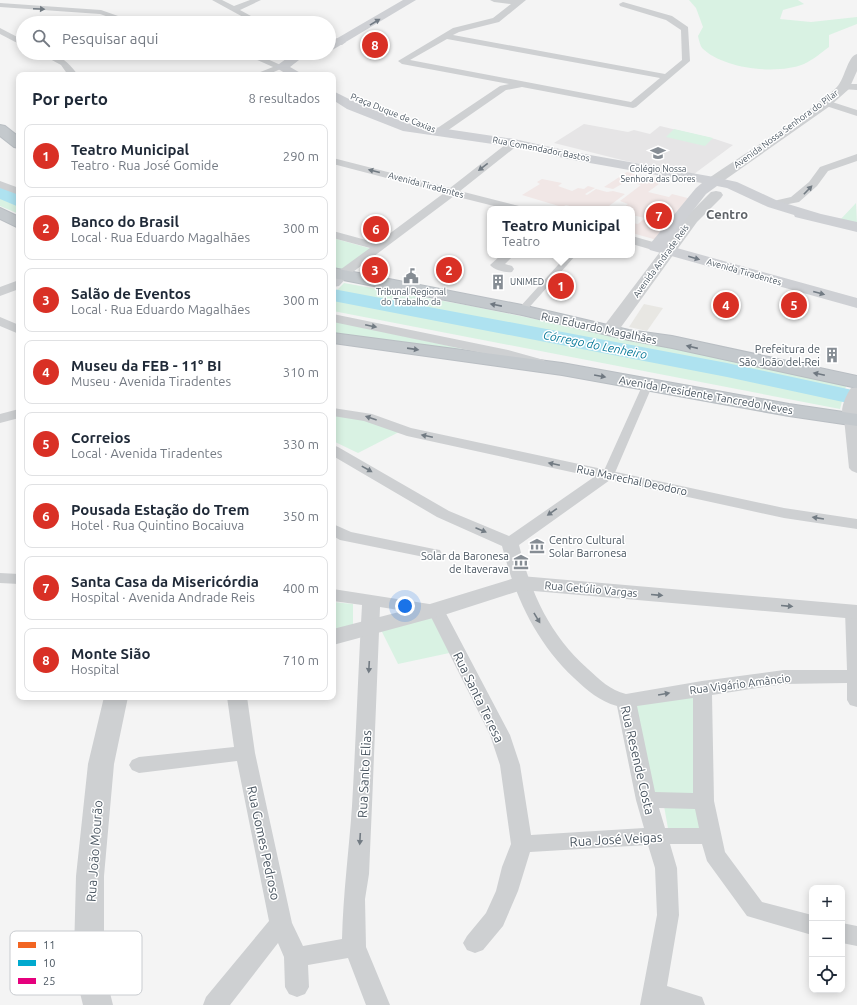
<!DOCTYPE html>
<html lang="pt">
<meta charset="utf-8">
<style>
body{margin:0;font-family:Ubuntu,sans-serif;background:#f2f2f3;color:#1f2937}
.controls{position:absolute;right:12px;bottom:12px;display:grid;overflow:hidden;border-radius:8px;box-shadow:0 2px 10px #0003}
.controls button{width:36px;height:36px;display:grid;place-items:center;padding:0;border:0;border-bottom:1px solid #e0e1e3;background:#fff;color:#1f2937;font:20px sans-serif}
.you{position:absolute;left:405px;top:606px;width:14px;height:14px;margin:-10px;border:3px solid #fff;border-radius:50%;background:#1a73e8;box-shadow:0 0 0 6px #1a73e833}
.badge{display:grid;place-items:center;width:26px;height:26px;border-radius:50%;background:#d93025;color:#fff;font-size:13px;font-weight:700}
.pin{position:absolute;translate:-50% -50%;border:2px solid #fff;box-shadow:0 1px 4px #0006}
.popup{position:absolute;left:487px;top:206px;width:148px;height:52px;box-sizing:border-box;display:grid;place-content:center;border-radius:8px;background:#fff;filter:drop-shadow(0 1px 3px #0005);font-size:13px;white-space:nowrap;color:#747a83}
.popup b{font-size:15px;color:#1f2937}
.popup::after{content:'';position:absolute;left:50%;top:100%;margin-left:-8px;border:8px solid transparent;border-top-color:#fff}
.list{margin:0;padding:0;list-style:none}
h2{display:flex;justify-content:space-between;align-items:center;height:52px;margin:0;padding:0 16px;font-size:17px}
h2 small{font-size:13px;font-weight:400;color:#747a83}
.list li{display:grid;grid-template-columns:26px 1fr auto;gap:12px;align-items:center;box-sizing:border-box;height:64px;margin:0 8px 8px;padding:0 8px;border:1px solid #e0e1e3;border-radius:8px}
.list b{display:block;font-size:15px;white-space:nowrap}
.list p{margin:0;font-size:13px;white-space:nowrap;color:#747a83}
.list em{font-size:13px;font-style:normal;color:#747a83}
.icon{flex:none;width:22px;height:22px;fill:none;stroke:currentColor;stroke-width:2;stroke-linecap:round;stroke-linejoin:round}
.map{position:relative;flex:none;width:857px;height:1005px;overflow:hidden}
.search{position:absolute;background:#fff;box-shadow:0 2px 10px #0003;left:16px;top:16px;width:320px;height:44px;display:flex;align-items:center;gap:10px;box-sizing:border-box;padding:0 14px;border-radius:22px;color:#747a83;font-size:15px}
.panel{position:absolute;background:#fff;box-shadow:0 2px 10px #0003;left:16px;top:72px;width:320px;height:628px;border-radius:8px}
.map>svg:first-child{display:block}
.commercial{fill:#e8e7e3}
.education{fill:#e6e5e6}
.medical{fill:#f1e7e6}
.green{fill:#d9f2e3}
.lines{fill:none;stroke-linecap:round;stroke-linejoin:round}
.river{fill:#aee2f0;fill-rule:evenodd}
.trunk-casing{stroke:#b9bec3;stroke-width:2}
.pedestrian{fill:#ced0d2;fill-rule:evenodd}
.minor{fill:#ced0d2;fill-rule:evenodd}
.tertiary{fill:#ced0d2;fill-rule:evenodd}
.secondary{fill:#ced0d4;fill-rule:evenodd}
.trunk{fill:#c4c9cd;fill-rule:evenodd}
.oneway{fill:#727b83}
.oneway2{fill:#727b84}
.oneway3{fill:#6f7881}
.labels{text-anchor:middle;stroke-width:3;stroke-linejoin:round;paint-order:stroke}
.far-street-label{font-size:9px;fill:#4a5661;stroke:#fff}
.far-poi-label{font-size:9px;fill:#4a5661;stroke:#fff}
.street-label{font-size:11px;fill:#4a5661;stroke:#fff}
.poi-label{font-size:11px;fill:#4a5661;stroke:#fff;text-anchor:end}
.water-label{font-size:12px;font-style:italic;fill:#0c7c9b;stroke:#fff}
.far-district-label{font-size:13px;font-weight:bold;fill:#5f6368;stroke:#fff}
.near-street-label{font-size:13px;fill:#4a5661;stroke:#fff}
.key{fill:#fff;stroke:#c9ccd0;stroke-width:1}
.key-label{font-size:11px;fill:#4a5661}
</style>
<div class="map">
<svg width="857" height="1005" viewBox="0 0 857 1005">
<rect width="100%" height="100%" fill="#f4f4f4"/>
<path class="commercial" d="M 644,304 L 663,308 L 647,331 L 629,327 Z"/>
<path class="education" d="M 584,124 L 628,132 L 634,130 L 650,134 L 660,126 L 715,139 L 733,145 L 694,174 L 626,161 L 554,143 Z"/>
<path class="medical" d="M 627,172 L 639,175 L 636,178 L 648,181 L 654,178 L 663,181 L 648,192 L 669,197 L 672,194 L 699,201 L 657,240 L 632,233 L 632,223 L 638,224 L 645,218 L 632,215 L 632,209 L 622,209 L 628,204 L 620,201 L 641,185 L 627,181 L 613,189 L 604,187 Z
M 542,179 L 562,183 L 558,186 L 572,191 L 578,188 L 584,189 L 588,186 L 595,188 L 585,194 L 587,195 L 596,189 L 607,192 L 613,191 L 625,194 L 605,209 L 580,209 L 566,205 L 562,207 L 522,195 L 540,184 L 537,182 Z"/>
<path class="green" d="M 689,0 L 798,0 L 804,4 L 783,10 L 780,19 L 811,22 L 857,17 L 857,24 L 829,35 L 829,47 C 822,52 813,60 804,64 C 777,75 723,69 702,48 C 700,45 699,40 698,36 L 703,27 L 696,8 Z
M 674,129 L 713,138 L 705,146 L 666,137 Z
M 0,186 L 19,194 L 19,214 L 0,206 Z
M 856,203 L 857,224 L 840,220 Z
M 333,238 L 372,249 L 341,272 L 333,270 Z
M 344,283 L 471,306 L 847,382 L 840,409 L 333,311 L 333,294 Z
M 333,321 L 487,354 L 333,335 Z
M 333,415 L 361,419 L 399,432 L 358,453 L 333,441 Z
M 333,602 L 353,604 L 353,625 L 333,630 Z
M 435,617 L 454,652 L 398,664 L 380,628 Z
M 694,695 L 700,796 L 648,794 L 635,705 Z
M 664,806 L 697,806 L 703,834 L 669,834 Z"/>
<g class="lines">
<path class="river" d="M 0,186 L 19,194 L 19,207 L 0,199 Z
M 333,289 L 727,363 L 857,391 L 857,405 L 727,377 L 333,301 Z"/>
<g class="trunk-casing">
<path id="trunk" d="M 0,125 L 5,126 L 19,137 L 19,148 L 14,147 L 0,136 Z
M 0,208 L 19,217 L 19,228 L 0,219 Z
M 333,268 L 522,305 L 629,330 L 672,336 L 857,376 L 857,388 L 672,348 L 629,340 L 522,315 L 333,278 Z
M 333,333 L 562,363 L 789,404 L 857,414 L 857,426 L 789,416 L 562,375 L 333,343 Z"/>
</g>
<path class="pedestrian" d="M 567,255 L 576,255 L 525,312 L 519,312 L 517,310 L 519,308 Z
M 648,381 L 653,384 L 614,475 L 608,478 L 604,477 L 602,475 L 643,384 Z"/>
<path class="minor" d="M 212,0 L 222,0 L 234,6 L 250,0 L 261,0 L 240,10 L 264,23 L 254,23 Z
M 490,0 L 526,0 L 499,22 L 459,32 L 453,35 L 665,74 L 682,60 L 681,30 L 666,20 L 620,6 L 619,4 L 623,2 L 672,16 L 688,27 L 690,61 L 636,107 L 633,108 L 522,87 L 506,90 L 444,133 L 436,133 L 435,131 L 436,129 L 500,86 L 509,84 L 402,64 L 398,61 L 453,28 L 493,18 L 511,4 L 494,2 ZM 447,39 L 660,78 L 631,102 L 410,60 Z
M 0,3 L 101,10 L 138,23 L 126,23 L 100,14 L 0,7 Z
M 0,28 L 23,40 L 23,46 L 0,34 Z
M 329,37 L 345,40 L 346,42 L 342,45 L 329,43 Z
M 39,53 C 58,53 67,60 78,75 L 68,75 L 61,65 Z
M 242,53 L 254,53 L 285,67 L 267,75 L 253,75 L 273,67 Z
M 845,84 L 857,84 L 857,90 L 842,89 L 840,87 Z
M 826,100 L 857,110 L 857,116 L 823,105 L 821,103 Z
M 514,140 L 518,141 L 519,143 L 518,145 L 460,191 L 523,207 L 525,209 L 506,209 L 454,196 L 345,278 L 337,278 L 335,275 L 337,272 L 370,248 L 333,238 L 333,231 L 377,243 L 444,193 L 333,164 L 333,158 L 450,188 L 510,141 Z
M 857,154 L 857,161 L 828,171 L 817,186 L 799,202 L 773,207 L 767,204 L 769,202 L 791,197 L 809,182 L 820,167 Z
M 0,181 L 19,188 L 19,195 L 0,188 Z
M 632,236 L 660,244 L 662,247 L 656,251 L 632,244 Z
M 501,255 L 514,255 L 505,264 L 512,266 L 514,269 L 512,272 C 506,273 494,270 490,265 Z
M 19,280 L 19,289 L 0,296 L 0,287 Z
M 333,314 L 508,350 L 544,360 L 546,363 L 544,366 L 539,367 L 506,358 L 333,322 Z
M 0,317 L 19,325 L 19,334 L 0,326 Z
M 333,408 L 372,414 L 411,428 L 784,508 L 857,519 L 857,529 L 784,518 L 610,480 L 519,545 C 531,594 550,635 588,669 C 600,680 610,690 626,694 L 702,681 L 784,670 L 847,670 L 845,611 L 848,607 L 857,606 L 857,707 L 850,705 L 847,700 L 847,683 L 784,684 L 712,695 L 714,801 L 725,852 L 762,902 L 812,915 L 812,935 L 747,916 L 707,861 L 702,844 L 670,844 L 677,868 L 679,915 L 667,986 L 702,997 L 705,1005 L 640,1005 L 657,915 L 655,868 L 648,845 L 530,852 L 518,891 L 503,926 L 483,950 L 475,953 L 467,950 L 463,943 L 467,936 L 486,913 L 496,891 L 502,867 L 511,844 L 500,765 L 490,735 L 430,615 L 380,607 L 372,805 L 369,874 L 365,899 L 366,947 L 390,1005 L 366,1005 L 348,958 L 308,965 L 309,987 L 305,994 L 297,997 L 289,994 L 285,987 L 284,957 L 278,943 L 230,1005 L 203,1005 L 206,997 L 269,921 L 237,761 L 139,773 L 132,770 L 129,765 L 132,760 L 139,757 L 234,747 L 227,697 L 247,697 L 255,753 L 292,923 L 303,946 L 342,939 C 343,894 349,850 352,806 C 356,739 358,672 362,605 L 333,601 L 333,589 L 442,606 L 510,735 L 520,765 L 531,835 L 644,828 L 636,800 L 617,706 C 599,701 588,691 574,678 C 536,642 515,597 502,546 L 437,517 L 333,456 L 333,445 L 338,447 L 449,511 L 509,536 L 594,477 L 407,436 L 364,421 L 333,416 ZM 693,698 L 693,793 L 655,792 L 637,706 ZM 659,808 L 695,809 L 699,828 L 665,828 Z
M 19,409 L 19,418 L 0,423 L 0,414 Z
M 851,414 L 857,416 L 857,473 L 852,471 L 849,468 L 844,418 L 846,415 Z
M 333,524 L 351,532 L 434,549 L 440,550 L 442,554 L 440,558 L 434,559 L 340,540 L 333,536 Z
M 0,573 L 19,574 L 19,584 L 0,583 Z
M 842,923 L 857,926 L 857,946 L 842,943 Z"/>
<path class="tertiary" d="M 857,54 L 857,71 L 849,89 L 830,106 L 719,184 L 709,184 L 707,181 L 709,178 C 751,149 796,122 835,89 C 845,81 847,56 857,54 Z
M 716,191 L 721,192 L 723,195 L 721,198 L 697,222 L 616,334 L 610,335 L 604,334 L 602,330 L 604,326 L 687,216 L 711,192 Z
M 857,387 L 857,422 L 851,423 L 845,422 C 838,412 845,397 851,388 Z
M 521,576 L 857,605 L 857,619 L 522,590 L 444,615 L 333,645 L 333,629 L 430,604 Z
M 104,697 L 128,697 L 114,764 L 104,876 L 104,953 L 107,981 L 113,1005 L 83,1005 L 77,981 L 74,953 L 76,876 L 88,764 Z"/>
<path class="secondary" d="M 403,0 L 416,0 L 329,52 L 329,43 Z
M 294,53 L 308,53 L 290,67 L 304,75 L 288,75 L 275,67 Z
M 333,91 L 357,103 L 406,123 L 514,139 L 573,152 L 714,177 L 737,182 L 778,201 L 821,214 L 857,222 L 857,232 L 795,217 L 794,215 L 768,207 L 727,188 L 717,186 L 706,194 L 666,245 L 857,298 L 857,308 L 650,250 L 648,247 L 650,244 L 696,188 L 702,183 L 573,160 L 514,147 L 403,131 L 347,109 L 333,100 Z
M 341,270 L 347,271 L 349,275 L 339,286 L 333,287 L 333,273 Z"/>
<use href="#trunk" class="trunk"/>
</g>
<defs><path id="oneway-solid" d="M-6-.8H1V-3.2L6.5 0L1 3.2V.8H-6Z"/></defs>
<g class="oneway">
<use href="#oneway-solid" transform="translate(39 9) rotate(3)"/>
<use href="#oneway-solid" transform="translate(483 167) rotate(142)"/>
<use href="#oneway-solid" transform="translate(374 171) rotate(-166)"/>
<use href="#oneway-solid" transform="translate(808 190) rotate(-46)"/>
<use href="#oneway-solid" transform="translate(371 326) rotate(12)"/>
<use href="#oneway-solid" transform="translate(371 418) rotate(-161)"/>
<use href="#oneway-solid" transform="translate(427 436) rotate(-168)"/>
<use href="#oneway-solid" transform="translate(554 464) rotate(-168)"/>
<use href="#oneway-solid" transform="translate(367 469) rotate(29)"/>
<use href="#oneway-solid" transform="translate(552 512) rotate(145)"/>
<use href="#oneway-solid" transform="translate(818 518) rotate(-171)"/>
<use href="#oneway-solid" transform="translate(481 530) rotate(23)"/>
<use href="#oneway-solid" transform="translate(657 595) rotate(5)"/>
<use href="#oneway-solid" transform="translate(787 606) rotate(5)"/>
<use href="#oneway-solid" transform="translate(537 618) rotate(59)"/>
<use href="#oneway-solid" transform="translate(369 667) rotate(93)"/>
<use href="#oneway-solid" transform="translate(664 694) rotate(-10)"/>
<use href="#oneway-solid" transform="translate(360 839) rotate(93)"/>
</g>
<g class="oneway2">
<use href="#oneway-solid" transform="translate(375 22) rotate(-31)"/>
<use href="#oneway-solid" transform="translate(694 258) rotate(16)"/>
<use href="#oneway-solid" transform="translate(819 293) rotate(15)"/>
</g>
<g class="oneway3">
<use href="#oneway-solid" transform="translate(496 305) rotate(-169)"/>
<use href="#oneway-solid" transform="translate(692 347) rotate(-167)"/>
<use href="#oneway-solid" transform="translate(413 349) rotate(8)"/>
<use href="#oneway-solid" transform="translate(819 374) rotate(-168)"/>
<use href="#oneway-solid" transform="translate(600 376) rotate(10)"/>
</g>
<defs>
<g id="school-bare" transform="scale(1.2)"><path d="M0-5L7-2L0 1L-7-2ZM-4 1L0 2.5L4 1V4Q0 6-4 4Z" fill="#868d94" stroke="#fff" stroke-width="2.5" paint-order="stroke"/></g>
<g id="civic-bare" transform="scale(1.2)"><path d="M-.6-6.5H3V-4.5H.6V-3L4-1V1h2V6H-6V1h2V-1L-.6-3ZM-1.2 2.5V6h2.4V2.5Z" fill="#868d94" stroke="#fff" stroke-width="2.5" paint-order="stroke"/></g>
<g id="building-bare" transform="scale(1.2)"><path d="M-4-6H4V6H1V3H-1V6H-4ZM-2.5-4.3h1.7v1.8h-1.7ZM.8-4.3h1.7v1.8H.8ZM-2.5-1h1.7V.8h-1.7ZM.8-1h1.7V.8H.8Z" fill="#868d94" stroke="#fff" stroke-width="2.5" paint-order="stroke"/></g>
<g id="museum-bare" transform="scale(1.2)"><path d="M0-6L6-3V-2H-6V-3ZM-5-1h2V3h-2ZM-1-1h2V3h-2ZM3-1h2V3H3ZM-6 4H6V6H-6Z" fill="#868d94" stroke="#fff" stroke-width="2.5" paint-order="stroke"/></g>
</defs>
<g fill-rule="evenodd">
<use href="#school-bare" x="658" y="153"/>
<use href="#civic-bare" x="411" y="276"/>
<use href="#building-bare" x="498" y="282"/>
<use href="#building-bare" x="832" y="355"/>
<use href="#museum-bare" x="537" y="546"/>
<use href="#museum-bare" x="521" y="562"/>
</g>
<g class="labels">
<g class="far-street-label">
<text transform="translate(393 113) rotate(22)" y="3">Praça Duque de Caxias</text>
<text transform="translate(786 129) rotate(-36)" y="3">Avenida Nossa Senhora do Pilar</text>
<text transform="translate(541 149) rotate(11)" y="3">Rua Comendador Bastos</text>
<text transform="translate(426 185) rotate(15)" y="3">Avenida Tiradentes</text>
<text transform="translate(661 261) rotate(-54)" y="3">Avenida Andrade Reis</text>
<text transform="translate(744 272) rotate(16)" y="3">Avenida Tiradentes</text>
</g>
<g class="far-poi-label">
<text x="658" y="172">Colégio Nossa<tspan x="658" dy="10">Senhora das Dores</tspan></text>
<text x="510" y="285" text-anchor="start">UNIMED</text>
<text x="411" y="295">Tribunal Regional<tspan x="411" dy="10">do Trabalho da</tspan></text>
</g>
<g class="street-label">
<text transform="translate(599 328) rotate(12)" y="4">Rua Eduardo Magalhães</text>
<text transform="translate(706 395) rotate(10)" y="4">Avenida Presidente Tancredo Neves</text>
<text transform="translate(632 480) rotate(12)" y="4">Rua Marechal Deodoro</text>
<text transform="translate(591 589) rotate(5)" y="4">Rua Getúlio Vargas</text>
<text transform="translate(740 684) rotate(-7)" y="4">Rua Vigário Amâncio</text>
</g>
<g class="poi-label">
<text x="820" y="353">Prefeitura de<tspan x="820" dy="13">São João del-Rei</tspan></text>
<text x="549" y="544" text-anchor="start">Centro Cultural<tspan x="549" dy="13">Solar Barronesa</tspan></text>
<text x="509" y="560">Solar da Baronesa<tspan x="509" dy="13">de Itaverava</tspan></text>
</g>
<g class="water-label">
<text transform="translate(595 345) rotate(11)" y="4">Córrego do Lenheiro</text>
</g>
<g class="far-district-label">
<text x="727" y="219">Centro</text>
</g>
<g class="near-street-label">
<text transform="translate(479 697) rotate(64)" y="5">Rua Santa Teresa</text>
<text transform="translate(638 760) rotate(77)" y="5">Rua Resende Costa</text>
<text transform="translate(364 774) rotate(-87)" y="5">Rua Santo Elias</text>
<text transform="translate(616 839) rotate(-3)" y="5">Rua José Veigas</text>
<text transform="translate(264 843) rotate(78)" y="5">Rua Gomes Pedroso</text>
<text transform="translate(94 851) rotate(-86)" y="5">Rua João Mourão</text>
</g>
</g>
<rect x="10" y="931" width="132" height="64" rx="6" class="key"/>
<rect x="18" y="942" width="18" height="6" fill="#f26522"/>
<rect x="18" y="960" width="18" height="6" fill="#00a9ce"/>
<rect x="18" y="978" width="18" height="6" fill="#e5007d"/>
<g class="key-label">
<text x="43" y="949">11</text>
<text x="43" y="967">10</text>
<text x="43" y="985">25</text>
</g>
</svg>
<div class="controls">
<button>+</button>
<button>−</button>
<button><svg class="icon" aria-label="locate" viewBox="0 0 24 24"><circle cx="12" cy="12" r="6"/><path d="M12 2v4M12 18v4M2 12h4M18 12h4"/></svg></button>
</div>
<div class="you"></div>
<div class="pin badge" style="left:561px;top:286px">1</div>
<div class="popup"><b>Teatro Municipal</b>Teatro</div>
<div class="pin badge" style="left:449px;top:270px">2</div>
<div class="pin badge" style="left:375px;top:270px">3</div>
<div class="pin badge" style="left:726px;top:305px">4</div>
<div class="pin badge" style="left:794px;top:305px">5</div>
<div class="pin badge" style="left:376px;top:229px">6</div>
<div class="pin badge" style="left:659px;top:216px">7</div>
<div class="pin badge" style="left:375px;top:45px">8</div>
<div class="search"><svg class="icon" aria-label="search" viewBox="0 0 24 24"><circle cx="10" cy="10" r="6"/><path d="M15 15l6 6"/></svg>Pesquisar aqui</div>
<section class="panel">
<h2>Por perto<small>8 resultados</small></h2>
<ul class="list">
<li><span class="badge">1</span><div><b>Teatro Municipal</b><p>Teatro · Rua José Gomide</p></div><em>290 m</em></li>
<li><span class="badge">2</span><div><b>Banco do Brasil</b><p>Local · Rua Eduardo Magalhães</p></div><em>300 m</em></li>
<li><span class="badge">3</span><div><b>Salão de Eventos</b><p>Local · Rua Eduardo Magalhães</p></div><em>300 m</em></li>
<li><span class="badge">4</span><div><b>Museu da FEB - 11° BI</b><p>Museu · Avenida Tiradentes</p></div><em>310 m</em></li>
<li><span class="badge">5</span><div><b>Correios</b><p>Local · Avenida Tiradentes</p></div><em>330 m</em></li>
<li><span class="badge">6</span><div><b>Pousada Estação do Trem</b><p>Hotel · Rua Quintino Bocaiuva</p></div><em>350 m</em></li>
<li><span class="badge">7</span><div><b>Santa Casa da Misericórdia</b><p>Hospital · Avenida Andrade Reis</p></div><em>400 m</em></li>
<li><span class="badge">8</span><div><b>Monte Sião</b><p>Hospital</p></div><em>710 m</em></li>
</ul>
</section>
</div>
